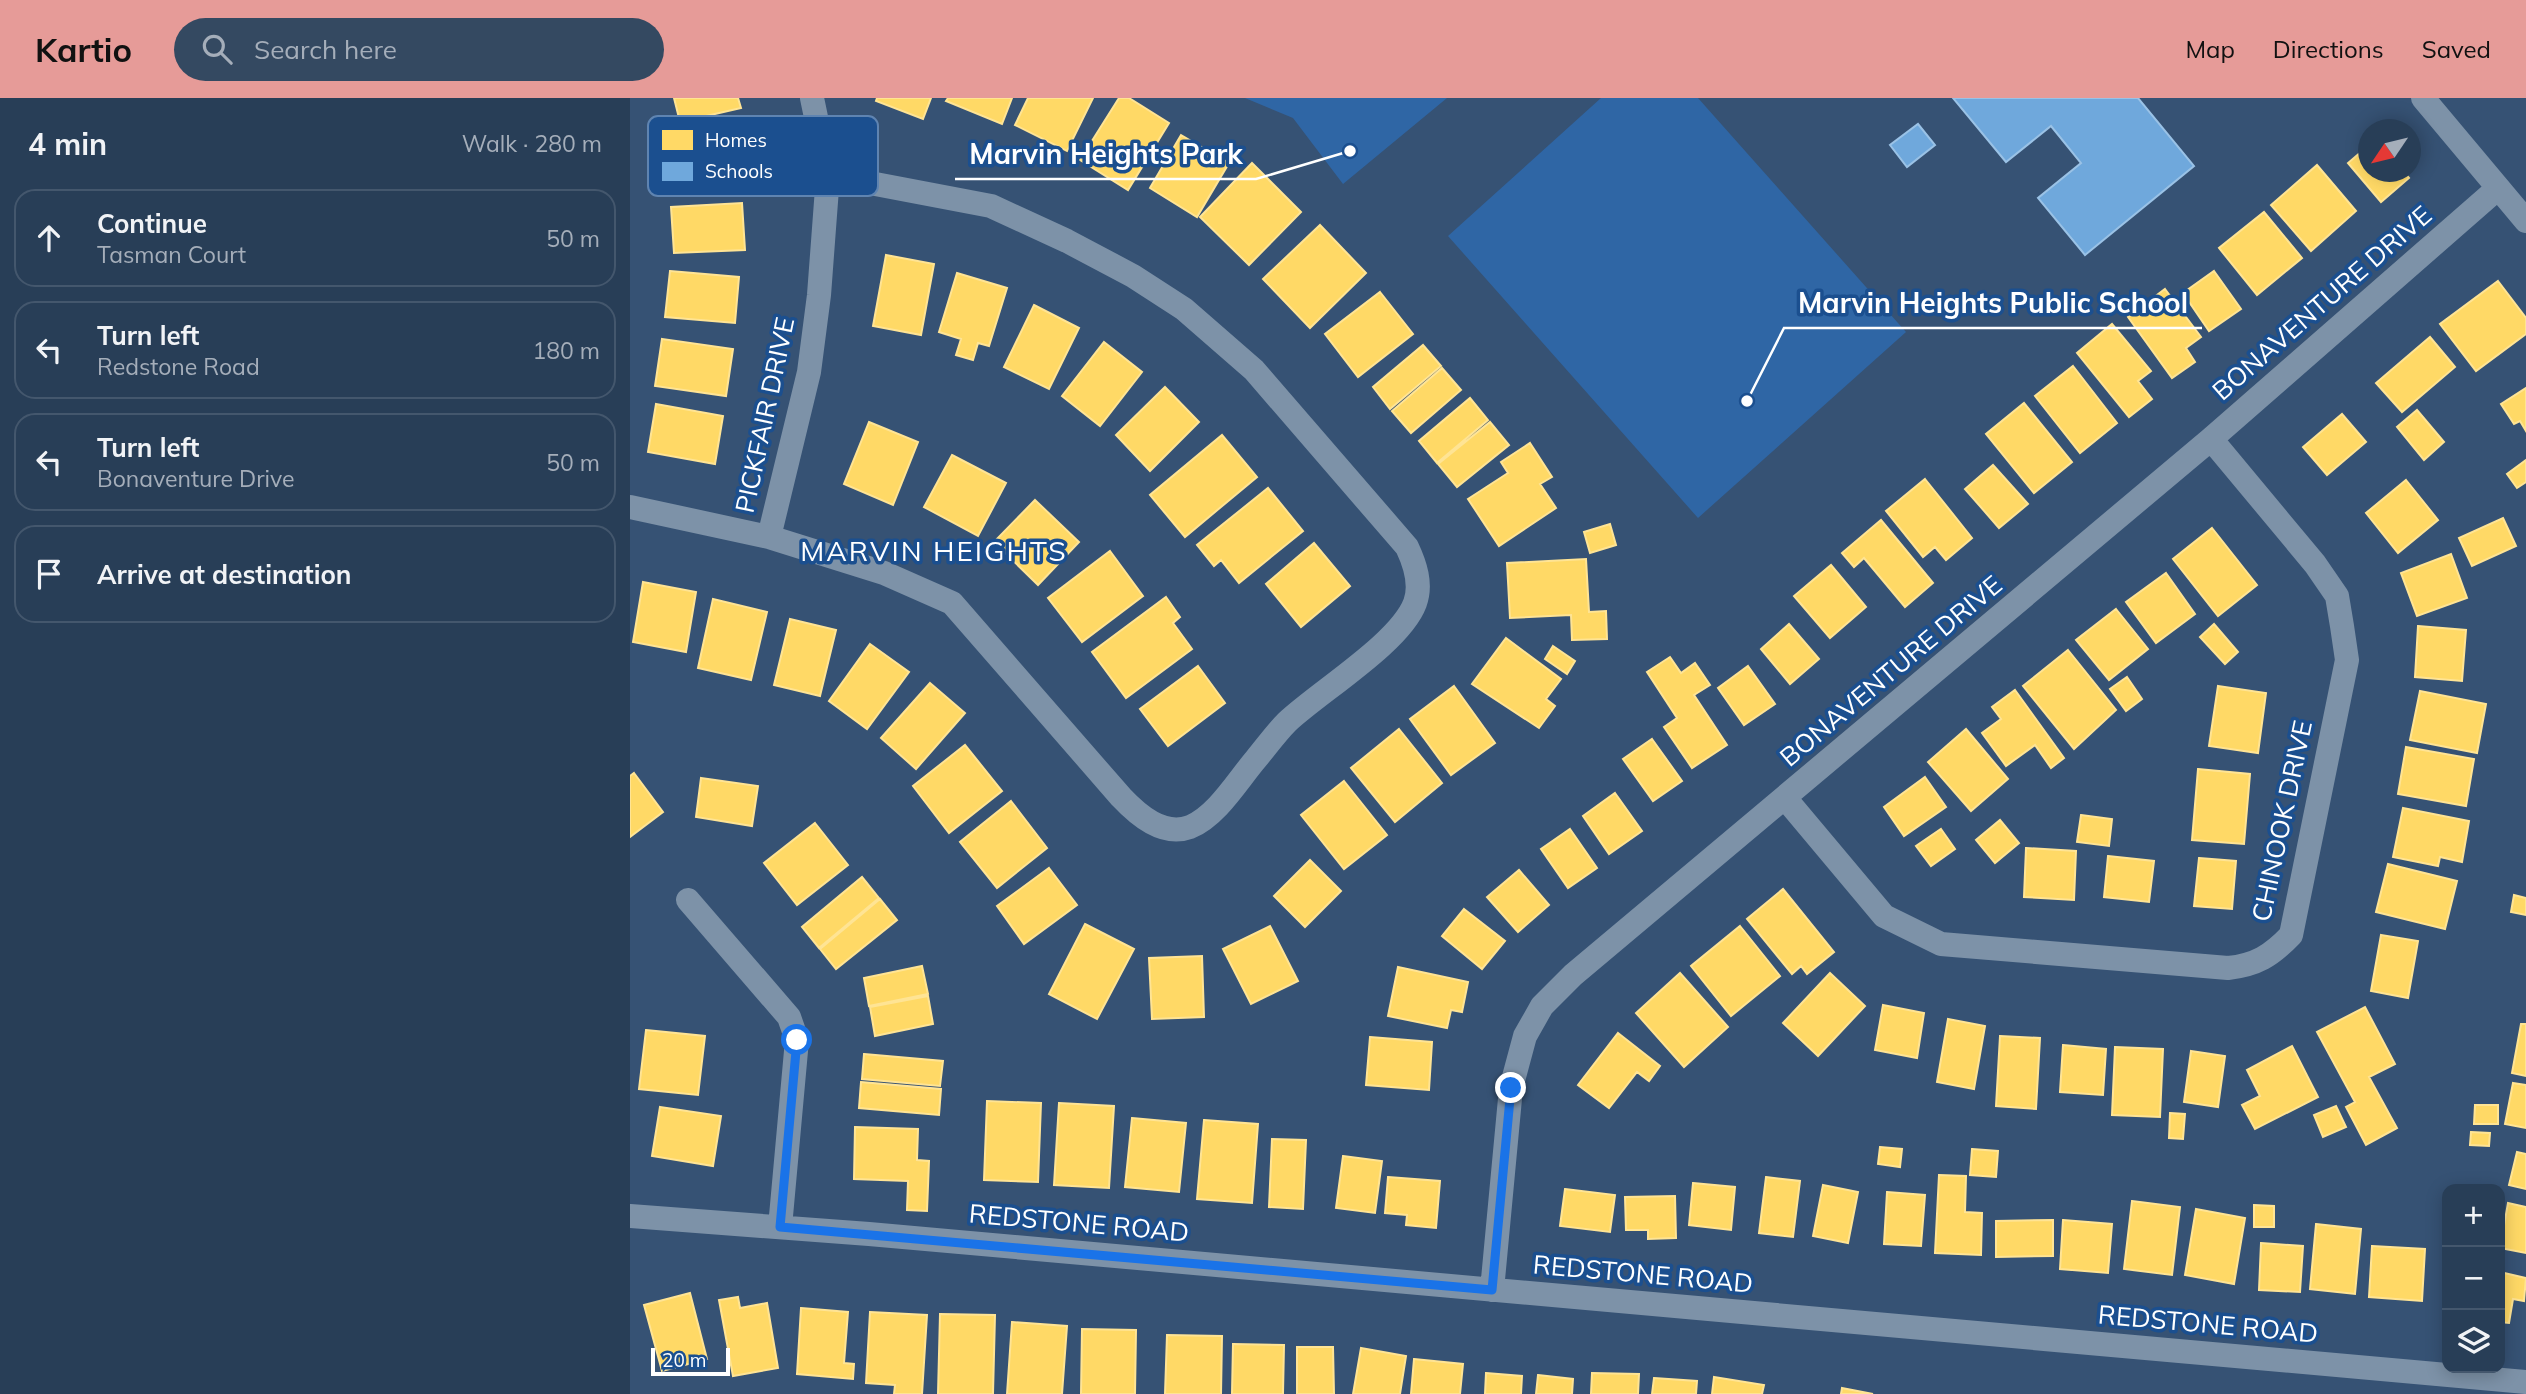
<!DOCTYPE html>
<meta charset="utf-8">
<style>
body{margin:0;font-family:Mulish,sans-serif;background:#344961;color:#f1f3f6}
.controls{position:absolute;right:21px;bottom:21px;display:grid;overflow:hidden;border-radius:14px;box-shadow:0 4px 18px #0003}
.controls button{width:63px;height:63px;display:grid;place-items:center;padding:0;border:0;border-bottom:2px solid #44576d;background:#283e57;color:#f1f3f6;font:35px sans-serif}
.compass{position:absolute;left:1728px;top:21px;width:63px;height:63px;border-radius:50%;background:#283e57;box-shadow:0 4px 18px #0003;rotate:235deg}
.scale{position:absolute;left:21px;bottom:18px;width:79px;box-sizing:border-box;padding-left:7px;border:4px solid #fff;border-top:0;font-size:19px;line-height:24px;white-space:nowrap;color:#fff;-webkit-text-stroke:5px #1b4f8f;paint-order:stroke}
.stop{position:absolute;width:21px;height:21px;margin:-16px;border:5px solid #1a73e8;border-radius:50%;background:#fff}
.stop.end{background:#1a73e8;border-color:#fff;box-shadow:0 2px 7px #0008}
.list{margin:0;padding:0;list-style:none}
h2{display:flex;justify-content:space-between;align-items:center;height:91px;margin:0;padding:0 28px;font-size:30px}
h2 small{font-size:23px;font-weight:400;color:#a5aeba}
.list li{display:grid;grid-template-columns:46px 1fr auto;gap:21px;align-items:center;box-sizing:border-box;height:98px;margin:0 14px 14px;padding:0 14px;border:2px solid #44576d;border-radius:21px}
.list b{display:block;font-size:26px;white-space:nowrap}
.list p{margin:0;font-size:23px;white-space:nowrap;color:#a5aeba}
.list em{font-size:23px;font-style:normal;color:#a5aeba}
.icon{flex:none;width:38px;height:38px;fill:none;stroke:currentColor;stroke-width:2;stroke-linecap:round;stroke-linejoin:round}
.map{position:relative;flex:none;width:1896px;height:1296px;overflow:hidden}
header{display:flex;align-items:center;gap:42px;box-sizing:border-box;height:98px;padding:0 35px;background:#e69b98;color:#111}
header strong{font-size:33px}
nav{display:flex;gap:38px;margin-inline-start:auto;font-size:24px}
.search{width:490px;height:63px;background:#344961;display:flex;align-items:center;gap:18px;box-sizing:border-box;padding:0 24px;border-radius:38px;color:#a5aeba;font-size:26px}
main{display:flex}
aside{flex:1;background:#283e57}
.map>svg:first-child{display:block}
.green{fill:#2f66a5}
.homes{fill:#ffd966;stroke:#ffe494;stroke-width:2}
.schools{fill:#6fa8dc;stroke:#9ac2e6;stroke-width:2}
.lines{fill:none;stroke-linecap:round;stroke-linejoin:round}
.minor{stroke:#7d92a8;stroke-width:24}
.route{stroke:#1a73e8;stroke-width:9}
.labels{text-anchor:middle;stroke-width:7;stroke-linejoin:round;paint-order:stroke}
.street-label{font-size:26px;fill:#fff;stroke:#1b4f8f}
.neighbourhood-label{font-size:28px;letter-spacing:2px;fill:#fff;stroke:#1b4f8f}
.key{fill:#1b4f8f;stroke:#5f84b1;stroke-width:2}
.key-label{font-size:19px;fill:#fff}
.leader{fill:none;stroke:#fff;stroke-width:2.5}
.callout-dot{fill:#fff;stroke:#1b4f8f;stroke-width:2.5}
.callout-label{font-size:28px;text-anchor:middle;font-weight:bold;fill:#fff;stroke:#1b4f8f;stroke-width:7;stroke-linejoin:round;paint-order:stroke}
</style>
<header>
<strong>Kartio</strong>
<div class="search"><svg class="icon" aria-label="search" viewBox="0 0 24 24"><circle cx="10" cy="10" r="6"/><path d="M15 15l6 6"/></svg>Search here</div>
<nav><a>Map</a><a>Directions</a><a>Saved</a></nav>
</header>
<main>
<aside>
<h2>4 min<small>Walk · 280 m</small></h2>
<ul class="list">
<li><svg class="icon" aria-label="ahead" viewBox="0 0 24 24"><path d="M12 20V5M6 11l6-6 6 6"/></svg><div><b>Continue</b><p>Tasman Court</p></div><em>50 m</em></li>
<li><svg class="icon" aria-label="left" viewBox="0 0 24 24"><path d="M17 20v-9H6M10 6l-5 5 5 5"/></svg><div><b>Turn left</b><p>Redstone Road</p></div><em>180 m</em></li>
<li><svg class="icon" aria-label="left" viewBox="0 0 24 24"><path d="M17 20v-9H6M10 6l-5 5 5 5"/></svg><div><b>Turn left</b><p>Bonaventure Drive</p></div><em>50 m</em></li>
<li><svg class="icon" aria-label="arrive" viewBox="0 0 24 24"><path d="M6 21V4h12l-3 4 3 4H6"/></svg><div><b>Arrive at destination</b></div></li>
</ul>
</aside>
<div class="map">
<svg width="1896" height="1296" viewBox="0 0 1896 1296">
<rect width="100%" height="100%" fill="#365274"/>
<path class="green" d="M 615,0 L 817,0 L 713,86 L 663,20 Z
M 971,0 L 1068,0 L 1276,234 L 1068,420 L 818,138 Z"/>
<path class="homes" d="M 44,0 L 108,0 L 111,10 L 50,24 Z
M 247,0 L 301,0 L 293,21 L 246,3 Z
M 318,0 L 382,0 L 372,26 L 316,3 Z
M 398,0 L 463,0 L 437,53 L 385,27 Z
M 489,0 L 499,0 L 539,25 L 498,92 L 450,62 Z
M 551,37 L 599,65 L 567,119 L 520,90 Z
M 1738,48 L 1738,74 L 1774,74 L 1779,80 L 1751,104 L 1718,65 Z
M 622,65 L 671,114 L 619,167 L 570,119 Z
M 1687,67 L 1726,113 L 1681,153 L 1641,107 Z
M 112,105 L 115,152 L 44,155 L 41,109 Z
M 1634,114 L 1672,160 L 1627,197 L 1589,150 Z
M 690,127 L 736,175 L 680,230 L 633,181 Z
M 256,157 L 304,166 L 291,237 L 243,228 Z
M 40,173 L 109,179 L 105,225 L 35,219 Z
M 1584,173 L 1611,211 L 1579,233 L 1553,195 Z
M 327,175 L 377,190 L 359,248 L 348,245 L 343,262 L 326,257 L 331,241 L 309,234 Z
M 1868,183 L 1896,220 L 1896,236 L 1846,273 L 1810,226 Z
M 1535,191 L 1571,239 L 1556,250 L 1565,264 L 1542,280 L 1498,219 Z
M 750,194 L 783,236 L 728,279 L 695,236 Z
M 404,207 L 449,230 L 419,291 L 374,269 Z
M 1482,226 L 1521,273 L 1508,283 L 1522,301 L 1499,319 L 1447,255 Z
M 1800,239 L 1825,269 L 1772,314 L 1746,285 Z
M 32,241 L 103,251 L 96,298 L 25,288 Z
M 474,244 L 512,274 L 470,328 L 432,298 Z
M 793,247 L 811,268 L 760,311 L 743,289 Z
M 1443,268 L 1487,325 L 1450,355 L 1405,298 Z
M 812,270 L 831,292 L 781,335 L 762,313 Z
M 535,289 L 569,324 L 520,373 L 486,337 Z
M 1896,290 L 1896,333 L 1890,323 L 1884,326 L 1871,306 Z
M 840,300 L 858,322 L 807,365 L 789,343 Z
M 1394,305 L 1442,364 L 1404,395 L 1356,336 Z
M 26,306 L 93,318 L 85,366 L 18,354 Z
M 1787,312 L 1814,344 L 1794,362 L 1767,329 Z
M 1712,316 L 1736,344 L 1697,377 L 1673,349 Z
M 239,324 L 288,344 L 263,407 L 214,386 Z
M 860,324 L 879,347 L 827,389 L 808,366 Z
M 592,337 L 627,379 L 555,439 L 520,397 Z
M 900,345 L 922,379 L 910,386 L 926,410 L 869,448 L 838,401 L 878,375 L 871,364 Z
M 322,357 L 376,385 L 348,438 L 294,409 Z
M 1896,362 L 1896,384 L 1887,390 L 1877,376 Z
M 1363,367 L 1398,406 L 1369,430 L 1335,391 Z
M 1295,381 L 1342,440 L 1316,462 L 1305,449 L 1293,459 L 1256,413 Z
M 1776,382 L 1808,422 L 1768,455 L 1736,415 Z
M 638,390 L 673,433 L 609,485 L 591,462 L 584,468 L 567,447 Z
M 405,402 L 449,444 L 408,487 L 364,444 Z
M 1873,420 L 1886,448 L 1842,468 L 1829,440 Z
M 1251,422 L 1303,485 L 1275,509 L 1234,460 L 1224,469 L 1212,455 Z
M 980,426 L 986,447 L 960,455 L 954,434 Z
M 1582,430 L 1627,487 L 1588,518 L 1543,461 Z
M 684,445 L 720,488 L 671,529 L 636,486 Z
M 480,453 L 513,498 L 452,544 L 418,500 Z
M 1821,456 L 1837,500 L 1787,518 L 1771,475 Z
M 956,461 L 959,514 L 976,513 L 977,541 L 942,542 L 941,517 L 880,520 L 877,465 Z
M 1201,467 L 1236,509 L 1200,540 L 1164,498 Z
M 1536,475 L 1565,516 L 1526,545 L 1496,504 Z
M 13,484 L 66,494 L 56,554 L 3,544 Z
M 536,499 L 550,519 L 543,525 L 562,551 L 496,600 L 462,554 Z
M 83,501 L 137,514 L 121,582 L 68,570 Z
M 1486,511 L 1518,551 L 1479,582 L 1446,542 Z
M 160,521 L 206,532 L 190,598 L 144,587 Z
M 1159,526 L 1189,561 L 1160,586 L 1131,551 Z
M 1584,526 L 1608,554 L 1595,566 L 1570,539 Z
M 1788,528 L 1836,532 L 1832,583 L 1785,579 Z
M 876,540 L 931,581 L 916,601 L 925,608 L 909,630 L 842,586 Z
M 240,546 L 279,574 L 237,631 L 199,603 Z
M 923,548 L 945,563 L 937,576 L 915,561 Z
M 1438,552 L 1486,612 L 1444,651 L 1393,588 Z
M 1040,559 L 1051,575 L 1065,565 L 1080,587 L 1064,597 L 1097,647 L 1062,670 L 1034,629 L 1047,620 L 1017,574 Z
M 568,568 L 595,605 L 538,648 L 510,611 Z
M 1118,568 L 1145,606 L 1114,627 L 1088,590 Z
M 1497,579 L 1512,601 L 1496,613 L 1480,591 Z
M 300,585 L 335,615 L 286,671 L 251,640 Z
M 824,588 L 865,645 L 821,677 L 780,621 Z
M 1588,588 L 1636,595 L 1628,655 L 1579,648 Z
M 1385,592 L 1434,660 L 1421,670 L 1405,647 L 1376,668 L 1352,635 L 1371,621 L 1362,609 Z
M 1790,593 L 1856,606 L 1847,655 L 1780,642 Z
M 769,631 L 812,685 L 765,724 L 721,670 Z
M 1336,631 L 1378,681 L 1341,713 L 1298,664 Z
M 1022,641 L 1052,683 L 1023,703 L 993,661 Z
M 335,647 L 372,693 L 319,735 L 283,688 Z
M 1776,649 L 1844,661 L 1836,708 L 1768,696 Z
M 1568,671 L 1620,676 L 1614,746 L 1562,742 Z
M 4,675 L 33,714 L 0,739 L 0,678 Z
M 1295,679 L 1316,709 L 1274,738 L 1254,709 Z
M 71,680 L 128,688 L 122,728 L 66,719 Z
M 714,683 L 757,737 L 714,771 L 671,717 Z
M 985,695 L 1012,733 L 979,756 L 953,718 Z
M 381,703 L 417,750 L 367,790 L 330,744 Z
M 1773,710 L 1839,723 L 1832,764 L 1810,759 L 1808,768 L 1763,759 Z
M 1451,717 L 1482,721 L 1479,748 L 1447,744 Z
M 1370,722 L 1389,745 L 1365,765 L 1346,742 Z
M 185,725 L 218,767 L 167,807 L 134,765 Z
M 940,731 L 967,770 L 938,790 L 911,751 Z
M 1311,731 L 1325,751 L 1301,768 L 1286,748 Z
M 1396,750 L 1446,753 L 1444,802 L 1394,799 Z
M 1478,758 L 1524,763 L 1519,804 L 1474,799 Z
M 1569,760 L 1606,763 L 1602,811 L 1564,808 Z
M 680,762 L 711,793 L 675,829 L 644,798 Z
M 1758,766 L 1827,783 L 1815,831 L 1746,814 Z
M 419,770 L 447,807 L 394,846 L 367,808 Z
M 889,772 L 919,807 L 888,834 L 857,799 Z
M 232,779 L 249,800 L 189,850 L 172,829 Z
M 1153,791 L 1204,854 L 1177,876 L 1171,868 L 1162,876 L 1117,821 Z
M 1884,797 L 1896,800 L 1896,817 L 1881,814 Z
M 250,801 L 267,822 L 206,871 L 190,851 Z
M 834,811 L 875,843 L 852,871 L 812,838 Z
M 455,826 L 504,851 L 467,921 L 419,896 Z
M 640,828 L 668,883 L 621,906 L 593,851 Z
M 1110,828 L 1150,878 L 1101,918 L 1061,868 Z
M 1751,837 L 1788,843 L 1778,900 L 1741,893 Z
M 572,858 L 574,919 L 522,921 L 519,860 Z
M 292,868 L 298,896 L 239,908 L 234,880 Z
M 768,869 L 838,884 L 832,914 L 821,912 L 817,930 L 758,918 Z
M 1050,875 L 1098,929 L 1054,969 L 1006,915 Z
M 1200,875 L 1235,908 L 1188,958 L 1153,925 Z
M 298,898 L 303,926 L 245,938 L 240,909 Z
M 1253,907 L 1294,915 L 1287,960 L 1245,952 Z
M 1735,909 L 1765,966 L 1739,979 L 1767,1030 L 1736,1047 L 1716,1009 L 1725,1004 L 1687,934 Z
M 1318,921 L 1355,928 L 1344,991 L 1307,984 Z
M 1891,926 L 1896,926 L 1896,978 L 1882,975 Z
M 16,932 L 75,938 L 68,997 L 9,991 Z
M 988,935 L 1030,968 L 1019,983 L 1007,974 L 979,1010 L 948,987 Z
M 1370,938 L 1410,940 L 1406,1011 L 1366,1008 Z
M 740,939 L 802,944 L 799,992 L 736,987 Z
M 1433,947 L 1476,951 L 1473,997 L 1430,994 Z
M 1662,948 L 1688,999 L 1625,1031 L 1612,1007 L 1630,998 L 1617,972 Z
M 1485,949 L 1533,951 L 1530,1019 L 1482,1017 Z
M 1561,953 L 1595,958 L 1588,1009 L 1554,1004 Z
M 234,956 L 313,963 L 310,988 L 232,981 Z
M 231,984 L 311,991 L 309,1017 L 229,1010 Z
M 1883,985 L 1896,987 L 1896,1030 L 1875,1026 Z
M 357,1003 L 411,1005 L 408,1084 L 354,1082 Z
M 429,1005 L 484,1008 L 479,1090 L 424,1087 Z
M 1845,1007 L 1868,1007 L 1868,1026 L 1844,1026 Z
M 1706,1008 L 1716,1029 L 1693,1039 L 1684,1017 Z
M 30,1009 L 91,1018 L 83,1068 L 22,1058 Z
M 1540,1015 L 1555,1016 L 1553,1041 L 1539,1040 Z
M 502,1020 L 556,1025 L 549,1094 L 495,1089 Z
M 574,1022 L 628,1026 L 622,1105 L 567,1101 Z
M 225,1029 L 288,1031 L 287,1062 L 299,1063 L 297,1113 L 277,1112 L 278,1083 L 224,1081 Z
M 1841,1034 L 1860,1035 L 1859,1048 L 1840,1047 Z
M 642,1041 L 676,1042 L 673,1111 L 639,1109 Z
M 1250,1049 L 1272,1051 L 1270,1069 L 1248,1066 Z
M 1342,1051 L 1368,1053 L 1366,1079 L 1340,1077 Z
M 1887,1054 L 1896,1056 L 1896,1091 L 1879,1087 Z
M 713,1058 L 752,1063 L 745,1115 L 706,1110 Z
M 1309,1077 L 1336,1078 L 1335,1114 L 1352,1115 L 1351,1157 L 1305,1155 Z
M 758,1079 L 810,1083 L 806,1130 L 776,1127 L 777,1117 L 755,1115 Z
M 1136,1079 L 1170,1083 L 1163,1139 L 1129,1135 Z
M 1063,1085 L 1105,1089 L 1101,1132 L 1059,1127 Z
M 1193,1087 L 1228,1094 L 1218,1145 L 1183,1138 Z
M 935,1091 L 985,1097 L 980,1134 L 930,1128 Z
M 1257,1094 L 1295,1097 L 1291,1148 L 1254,1146 Z
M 1045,1098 L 1046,1140 L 1018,1141 L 1018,1132 L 996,1132 L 995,1099 Z
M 1502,1103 L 1550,1109 L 1542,1177 L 1494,1171 Z
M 1878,1105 L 1896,1109 L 1896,1155 L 1870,1150 Z
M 1624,1107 L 1644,1108 L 1644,1129 L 1624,1129 Z
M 1566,1111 L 1615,1120 L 1604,1186 L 1555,1177 Z
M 1423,1122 L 1423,1158 L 1366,1159 L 1366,1123 Z
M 1433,1122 L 1482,1126 L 1478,1175 L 1430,1171 Z
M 1686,1126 L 1731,1131 L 1725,1196 L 1680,1191 Z
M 1631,1145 L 1673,1148 L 1670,1194 L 1629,1192 Z
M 1742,1148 L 1795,1151 L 1792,1203 L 1739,1199 Z
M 1870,1174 L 1896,1180 L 1894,1203 L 1883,1201 L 1879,1225 L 1870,1224 Z
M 60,1195 L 77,1261 L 32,1273 L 14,1207 Z
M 108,1199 L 110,1210 L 137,1205 L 148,1270 L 103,1278 L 89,1202 Z
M 171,1210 L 218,1214 L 214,1265 L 224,1266 L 223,1281 L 167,1276 Z
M 240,1214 L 297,1217 L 292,1296 L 264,1296 L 265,1287 L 236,1285 Z
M 310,1216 L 365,1217 L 363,1296 L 308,1296 Z
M 382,1224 L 437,1228 L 432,1296 L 377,1296 Z
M 452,1231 L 506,1232 L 505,1296 L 451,1296 Z
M 537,1237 L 592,1238 L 591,1296 L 535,1296 Z
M 603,1246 L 654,1247 L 653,1296 L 602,1296 Z
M 667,1249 L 703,1249 L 704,1296 L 667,1296 Z
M 731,1250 L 776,1258 L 770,1296 L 723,1296 Z
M 784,1261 L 833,1266 L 830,1296 L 781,1296 Z
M 856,1275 L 892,1278 L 891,1296 L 855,1296 Z
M 962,1275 L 1009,1276 L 1008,1296 L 961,1296 Z
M 908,1277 L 943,1281 L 942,1296 L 906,1296 Z
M 1084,1279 L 1134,1287 L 1132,1296 L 1082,1296 Z
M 1024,1280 L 1067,1283 L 1066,1296 L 1022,1296 Z
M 1212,1290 L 1243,1296 L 1211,1296 Z"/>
<path class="schools" d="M 1323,0 L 1508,0 L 1564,68 L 1455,157 L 1408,100 L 1451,65 L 1421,28 L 1376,64 Z
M 1288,26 L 1305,47 L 1277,69 L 1260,47 Z"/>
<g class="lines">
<path class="minor" d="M 1793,0 L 1896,123
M 0,409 L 139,439 L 254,475 L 322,505 L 491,699 C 508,717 533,739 560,729 C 587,718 608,682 626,661 C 636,649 646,635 657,624 C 690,593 770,545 785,505 C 792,486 785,466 777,449 L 624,272 L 554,211 L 503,178 L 437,143 L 361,108 L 198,77
M 139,439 L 179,274 L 189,197 L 198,77 L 182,0
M 1155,700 L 1254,818 L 1311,846 L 1598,870 C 1626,867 1641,858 1661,837 L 1717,562 L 1712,528 L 1707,498 L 1685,466 L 1581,341
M 58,802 L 159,919 L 167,942 L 150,1129
M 0,1118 L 239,1136 L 1896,1284
M 862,1192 L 881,990 L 895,938 L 912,908 L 943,877 L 1581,341 L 1867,91"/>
</g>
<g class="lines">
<path class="route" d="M 167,942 L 150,1129 L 862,1192 L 881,990"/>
</g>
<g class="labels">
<g class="street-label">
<text transform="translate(1692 205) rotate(-41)" y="9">BONAVENTURE DRIVE</text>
<text transform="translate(135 317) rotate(-78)" y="9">PICKFAIR DRIVE</text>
<text transform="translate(1261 573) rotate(-40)" y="9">BONAVENTURE DRIVE</text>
<text transform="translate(1652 723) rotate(-78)" y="9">CHINOOK DRIVE</text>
<text transform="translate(449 1125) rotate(5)" y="9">REDSTONE ROAD</text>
<text transform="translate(1013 1176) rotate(5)" y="9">REDSTONE ROAD</text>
<text transform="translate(1578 1226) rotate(5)" y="9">REDSTONE ROAD</text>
</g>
<g class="neighbourhood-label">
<text x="304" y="463">MARVIN HEIGHTS</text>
</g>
</g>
<rect x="18" y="18" width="230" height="80" rx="10" class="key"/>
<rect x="32" y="32" width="31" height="20" fill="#ffd966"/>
<rect x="32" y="64" width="31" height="19" fill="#6fa8dc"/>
<g class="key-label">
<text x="75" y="49">Homes</text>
<text x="75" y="80">Schools</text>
</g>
<path class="leader" d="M720 53L626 81H325M1117 303L1154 230H1572"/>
<g class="callout-dot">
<circle cx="720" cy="53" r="7"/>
<circle cx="1117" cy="303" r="7"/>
</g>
<g class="callout-label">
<text x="476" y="66">Marvin Heights Park</text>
<text x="1363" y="215">Marvin Heights Public School</text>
</g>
</svg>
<div class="controls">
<button>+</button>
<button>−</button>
<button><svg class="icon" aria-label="layers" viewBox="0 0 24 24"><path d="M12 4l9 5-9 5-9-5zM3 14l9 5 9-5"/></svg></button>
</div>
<svg class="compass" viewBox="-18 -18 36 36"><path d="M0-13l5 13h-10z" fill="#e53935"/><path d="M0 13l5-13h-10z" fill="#a5aeba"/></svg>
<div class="scale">20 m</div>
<div class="stop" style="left:167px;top:942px"></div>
<div class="stop end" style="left:881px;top:990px"></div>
</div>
</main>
